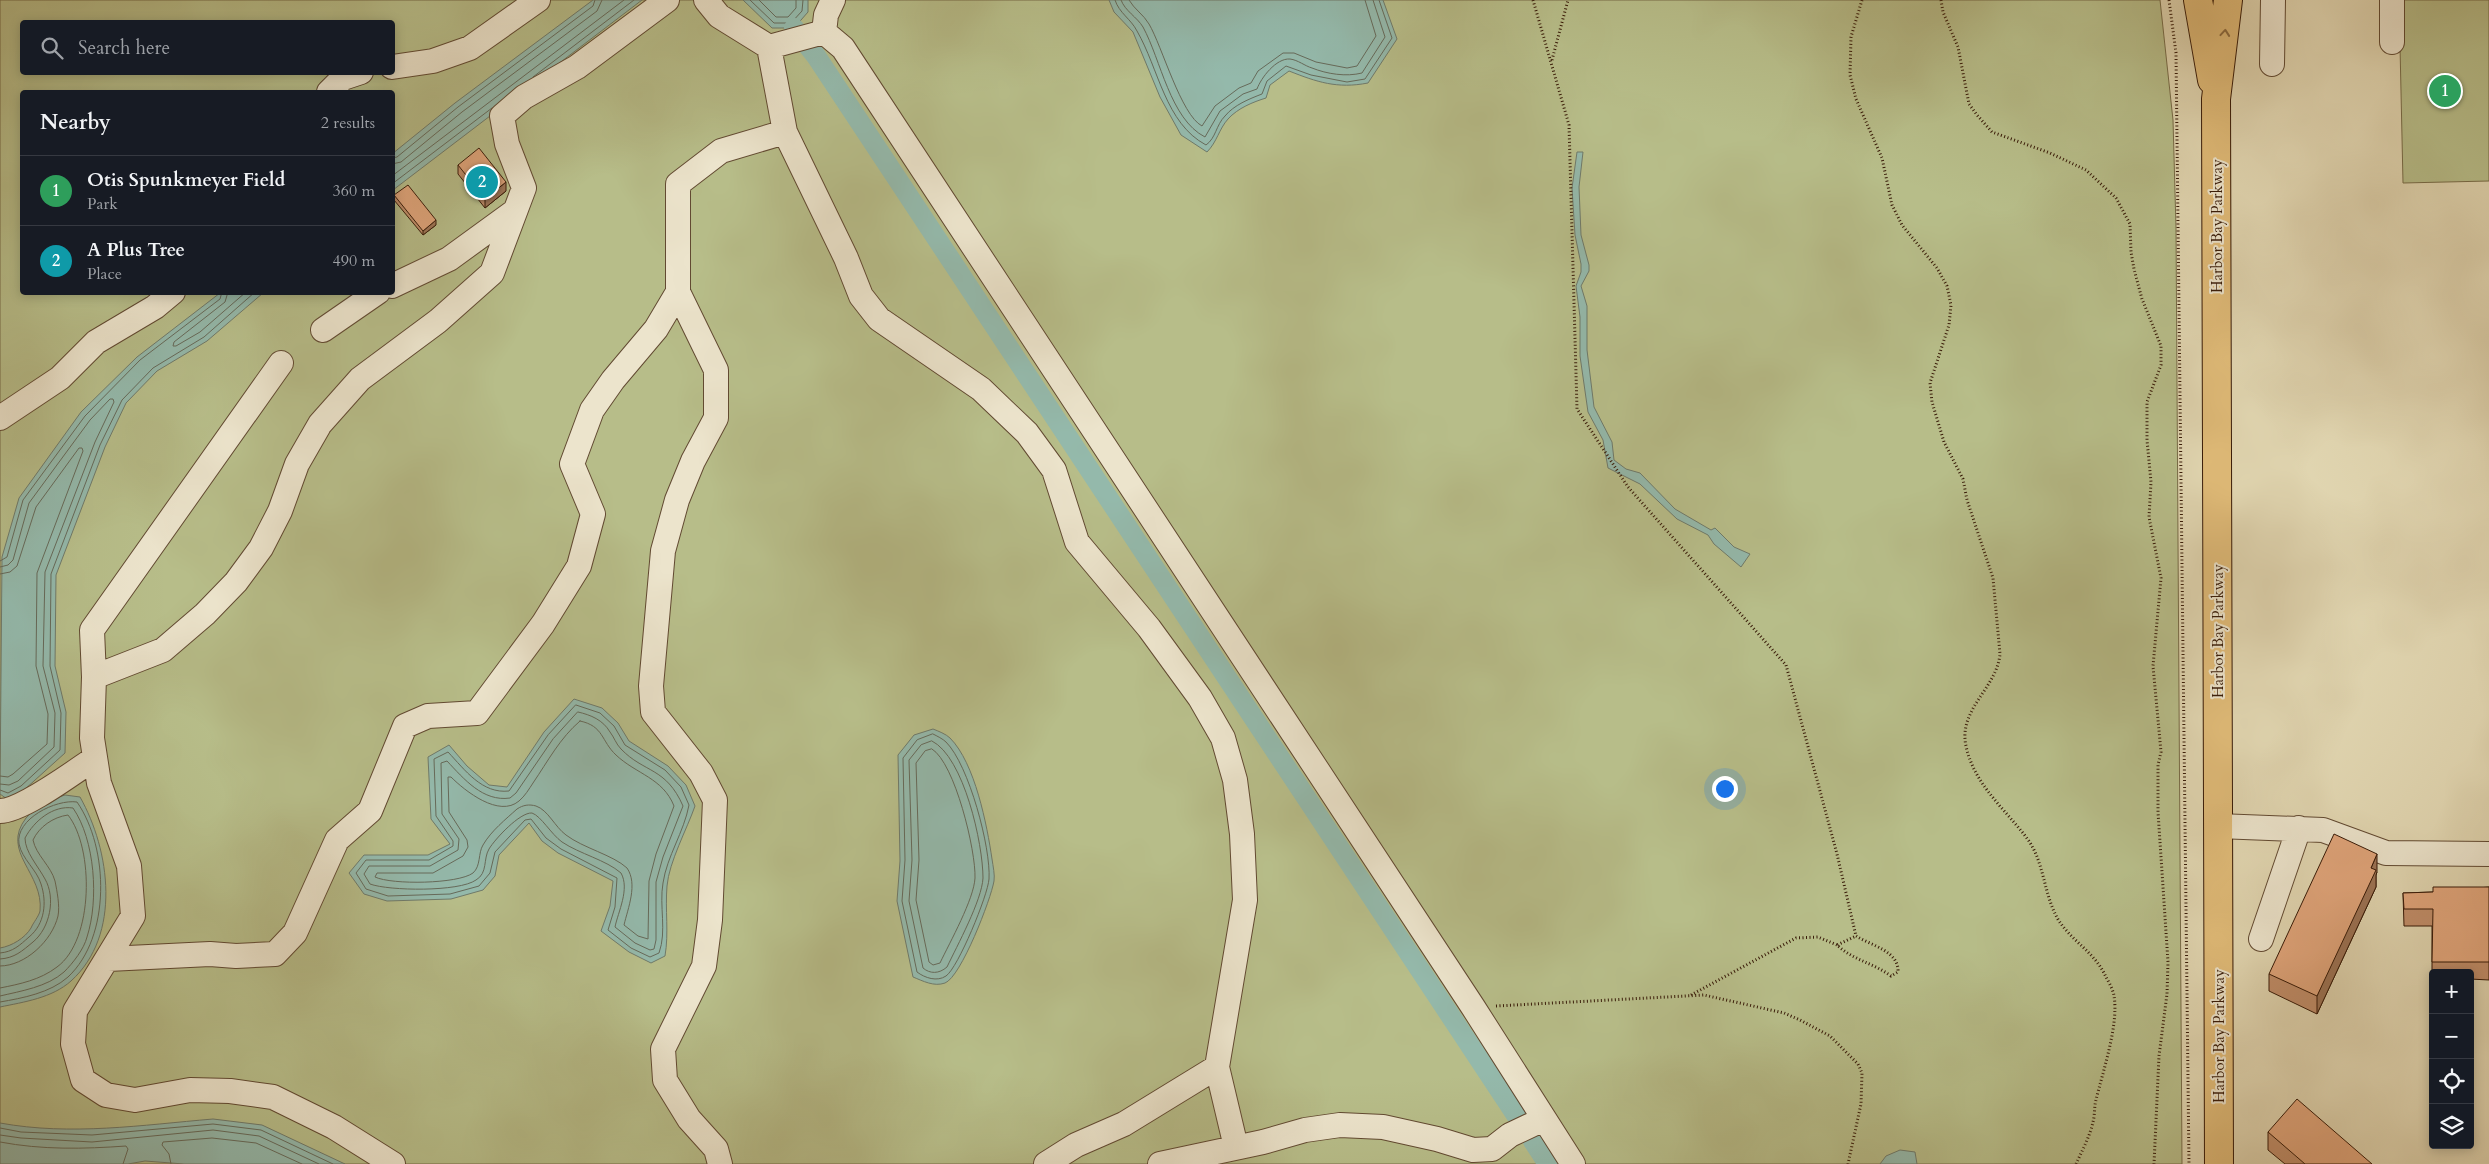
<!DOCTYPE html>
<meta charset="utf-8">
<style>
body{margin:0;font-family:Cardo,serif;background:#242831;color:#f1f3f6}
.controls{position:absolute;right:15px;bottom:15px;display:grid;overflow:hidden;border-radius:5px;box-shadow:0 2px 12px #0003}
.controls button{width:45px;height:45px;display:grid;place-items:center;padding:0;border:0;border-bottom:1px solid #363941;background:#171b24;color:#f1f3f6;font:25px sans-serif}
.you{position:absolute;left:1724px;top:788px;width:18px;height:18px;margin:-12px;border:4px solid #fff;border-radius:50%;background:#1a73e8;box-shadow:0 0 0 8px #1a73e833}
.badge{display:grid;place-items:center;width:32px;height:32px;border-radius:50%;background:#c59692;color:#fff;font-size:16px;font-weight:700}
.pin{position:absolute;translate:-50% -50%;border:2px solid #fff;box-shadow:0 1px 5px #0006}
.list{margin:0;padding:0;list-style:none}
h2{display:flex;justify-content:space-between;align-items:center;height:65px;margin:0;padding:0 20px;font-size:21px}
h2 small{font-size:16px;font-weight:400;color:#9ea1a6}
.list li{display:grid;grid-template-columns:32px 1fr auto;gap:15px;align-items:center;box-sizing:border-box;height:70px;padding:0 20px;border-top:1px solid #363941}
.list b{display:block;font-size:19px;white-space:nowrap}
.list p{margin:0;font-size:16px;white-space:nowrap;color:#9ea1a6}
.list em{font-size:16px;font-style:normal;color:#9ea1a6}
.icon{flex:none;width:28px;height:28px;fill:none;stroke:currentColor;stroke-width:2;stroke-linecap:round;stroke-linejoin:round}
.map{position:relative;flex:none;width:2489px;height:1164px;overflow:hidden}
.search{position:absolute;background:#171b24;box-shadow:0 2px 12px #0003;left:20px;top:20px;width:375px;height:55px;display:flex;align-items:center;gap:12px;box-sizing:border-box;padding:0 18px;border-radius:5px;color:#9ea1a6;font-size:19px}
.panel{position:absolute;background:#171b24;box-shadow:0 2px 12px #0003;left:20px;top:90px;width:375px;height:205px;border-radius:5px}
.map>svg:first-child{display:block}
.green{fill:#b7bd89;stroke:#786c48;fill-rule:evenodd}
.water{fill:#94b9ab;stroke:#6f7a6a}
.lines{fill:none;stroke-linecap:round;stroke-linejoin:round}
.shore{stroke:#666a5a;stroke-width:1}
.canal{stroke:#94b9ab;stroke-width:20}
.minor-casing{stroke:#624a32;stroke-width:26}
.major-casing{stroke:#381b08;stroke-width:30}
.path{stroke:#381b08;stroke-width:3;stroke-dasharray:1 2.5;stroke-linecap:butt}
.minor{stroke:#ece4cc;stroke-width:24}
.major{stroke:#e0bb78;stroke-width:28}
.wall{fill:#c18e6a;stroke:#381b08}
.shaded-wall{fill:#9d7456;stroke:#381b08}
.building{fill:#e0a57b;stroke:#381b08}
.oneway{stroke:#8c6b40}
.labels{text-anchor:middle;stroke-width:4;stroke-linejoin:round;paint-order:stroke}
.street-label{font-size:15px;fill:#381b08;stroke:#ece4cc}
</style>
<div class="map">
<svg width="2489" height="1164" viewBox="0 0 2489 1164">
<rect width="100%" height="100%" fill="#e1d6b1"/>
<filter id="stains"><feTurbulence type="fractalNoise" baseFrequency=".004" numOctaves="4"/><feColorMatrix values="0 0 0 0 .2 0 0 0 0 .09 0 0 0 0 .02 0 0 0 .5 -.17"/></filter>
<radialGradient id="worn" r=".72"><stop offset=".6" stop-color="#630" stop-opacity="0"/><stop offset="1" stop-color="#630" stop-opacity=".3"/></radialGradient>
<path class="green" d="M 0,0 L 2160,0 L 2173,120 L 2176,228 L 2182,1164 L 0,1164 ZM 22,22 L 392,22 L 392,72 L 22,72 ZM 22,92 L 392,92 L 392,292 L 22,292 Z
M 2399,0 L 2489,0 L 2489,181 L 2403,183 Z"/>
<path class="water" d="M 593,0 L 642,0 L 393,190 L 392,154 L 455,103 Z
M 743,0 L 808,0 L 808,12 L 794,28 L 772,28 Z
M 1109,0 L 1383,0 L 1397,39 L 1368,83 C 1337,89 1317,82 1289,71 L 1270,85 L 1266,98 C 1253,102 1238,108 1228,119 C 1219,129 1217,142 1207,152 L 1181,135 L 1160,97 L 1133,32 L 1114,12 Z
M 1577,152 L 1583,152 L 1579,187 L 1581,235 L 1589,265 L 1589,271 L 1581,286 L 1587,306 L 1587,350 L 1594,407 L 1612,442 L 1614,460 L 1626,469 L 1640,473 L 1675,509 L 1711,530 L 1715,528 L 1734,547 L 1750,554 L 1741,567 L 1714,544 L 1708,535 L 1677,519 L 1640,484 L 1608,468 L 1603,440 L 1588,412 L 1580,356 L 1580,317 L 1576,286 L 1581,272 L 1581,264 L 1575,235 L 1572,188 Z
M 220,293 L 263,293 L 207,341 L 157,371 L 126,403 L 105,447 L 56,575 L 55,666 L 66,712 L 65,753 L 24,790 L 7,799 L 0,794 L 2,557 L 19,498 L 81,412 L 137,357 Z
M 574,699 L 602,708 L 618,723 L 629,741 L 668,766 L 686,785 L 695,806 C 687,829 669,862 667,886 C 665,910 669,933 665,956 L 651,963 L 629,952 L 601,931 L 610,906 L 613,881 L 558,853 L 542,841 L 529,823 L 499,855 L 495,876 L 483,890 L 451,899 L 387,901 L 364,894 L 349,873 L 364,855 L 428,855 L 450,844 L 431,819 L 428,757 L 449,745 L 467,766 L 489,785 L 507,787 L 544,732 Z
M 933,729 C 938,731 946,734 950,738 C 975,763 987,825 992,859 C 993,866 995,875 994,881 C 991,899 961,977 945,983 C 934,987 923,981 913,977 L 897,901 L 900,861 L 898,755 L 914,735 Z
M 65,795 L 80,797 C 110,850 122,935 71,981 C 52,998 24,1002 0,1007 L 0,948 C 12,946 25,938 31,928 C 33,923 39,916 40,911 C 44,873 0,852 26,818 C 37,806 49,800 65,795 Z
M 213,1119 L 262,1125 L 345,1164 L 184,1164 L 145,1161 L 128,1164 L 0,1164 L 0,1123 C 71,1136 142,1125 213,1119 Z
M 1900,1150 L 1915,1152 L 1917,1164 L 1880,1164 L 1886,1156 Z"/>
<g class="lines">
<path class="shore" d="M 750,0 L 774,23 L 791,23 L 802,11 L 803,0
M 759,0 L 776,17 L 788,17 L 796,8 L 796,0
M 1115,0 C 1119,13 1131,19 1137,31 C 1159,69 1165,123 1206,145 C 1216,138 1216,125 1225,116 C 1234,105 1249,99 1262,94 L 1267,81 L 1286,66 L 1311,75 L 1347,82 L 1365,79 L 1392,38 L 1379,0
M 1121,0 C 1125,11 1137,17 1143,27 C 1161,60 1170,119 1205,137 L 1220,111 L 1243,94 L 1257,89 C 1261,78 1276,58 1290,59 C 1298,60 1305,66 1312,68 C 1327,74 1346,77 1362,73 L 1385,37 L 1373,0
M 1129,0 C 1134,9 1144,15 1149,24 C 1162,46 1181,115 1202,126 L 1215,106 L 1239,88 L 1251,83 L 1258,71 L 1283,53 L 1294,53 L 1316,62 L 1347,68 L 1357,66 L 1376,36 L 1365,0
M 533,77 L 634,0
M 392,158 L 397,157 L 458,107 L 593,6 L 595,0
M 392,164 L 401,162 L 462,112 L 597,11 L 602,0
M 392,176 L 624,0
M 392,184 L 492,108
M 228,292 L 225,302 L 174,342 L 173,346 L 176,346 L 200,332 L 246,292
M 0,561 L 7,557 L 23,500 L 85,416 L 140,360 L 220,299 L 222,292
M 0,567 L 8,565 L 13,560 L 29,503 L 90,420 L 110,399 L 113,399 L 114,402 L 95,442 L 45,572 L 43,666 L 55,713 L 54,747 L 18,781 L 9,785 L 0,784
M 0,574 L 10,572 L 17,566 L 36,507 L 79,448 L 82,448 L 83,451 L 37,573 L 36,666 L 48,714 L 47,744 L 13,774 L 8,777 L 0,776
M 576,705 L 600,713 L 614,726 L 625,745 L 665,770 L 681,787 L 689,805 C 684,832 667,856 663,883 C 659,906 667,931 659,953 L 650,957 L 631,948 L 608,930 L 615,907 L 617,878 L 561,849 L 546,838 L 531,819 L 525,820 L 495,852 L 490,873 L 479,886 L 450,894 L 388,896 L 366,889 L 356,873 L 366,860 L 429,860 L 453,846 L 453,841 L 436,816 L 434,759 L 448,752 C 465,770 482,794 509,791 L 548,735 Z
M 578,712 C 591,715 603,720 610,732 C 614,737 616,744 621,749 C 644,773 666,767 683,806 L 663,857 L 656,882 L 656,940 L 654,949 L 650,950 L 635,943 L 615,927 C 618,912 630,889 621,873 C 606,860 580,854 562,842 C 551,834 541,816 532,813 C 520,812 495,839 489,849 C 483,859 488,873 476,880 C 459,892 389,891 370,884 L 364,874 L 369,866 L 430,866 L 458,850 L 459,839 L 442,814 L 441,763 L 447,761 C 464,779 483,802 510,798 L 516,793 L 553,739 Z
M 580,721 C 604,726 601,741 616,755 C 636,774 663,778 674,806 L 656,854 L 649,881 L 648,939 L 638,936 L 624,925 C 628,908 638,884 627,868 C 613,855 583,848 566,835 C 555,827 548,810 536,806 C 529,804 523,805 517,809 C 506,819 491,831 483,845 C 478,853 481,866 473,873 C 458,884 392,885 375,877 L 377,873 L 433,873 L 463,856 L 468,847 L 467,840 L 449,812 L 448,777 L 451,777 C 465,791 499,818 519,801 C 525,796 529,789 533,783 C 548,761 560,738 580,721 Z
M 933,734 C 937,736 943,739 946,742 C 969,765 991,848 989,879 C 988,895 958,968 946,976 C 937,982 925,978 917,972 L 902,901 L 905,860 L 903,758 L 917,740 Z
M 932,741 C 964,757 983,844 983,878 C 982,900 957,946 947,967 C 939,974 930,974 923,968 L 909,901 L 912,860 L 909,760 L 921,745 Z
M 932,749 C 955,763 976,851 975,878 C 974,899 950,942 940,963 L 933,965 L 929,962 L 916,900 L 919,860 L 916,763 L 925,751 Z
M 0,790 L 8,793 L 21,786 L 60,750 L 61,713 L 50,666 L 51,574 L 100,445 L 122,400 L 153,368 L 204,337 L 255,292
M 0,953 C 13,952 20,945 29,937 C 45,924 47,902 41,884 C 37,870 22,859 19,844 C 15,819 56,799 77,802 C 109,848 111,937 68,977 C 50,993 23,998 0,1002
M 0,959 C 15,958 22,951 33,942 C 50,928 56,898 45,879 C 38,866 25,852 25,838 C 34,821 53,805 73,808 C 95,840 99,900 87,937 C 84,949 73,963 64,972 C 47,987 21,991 0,996
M 0,966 C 25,966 52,941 58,916 C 60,906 57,891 55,881 C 51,866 36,855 33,840 C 39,827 53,817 68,815 C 94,848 94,940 57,967 C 40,980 20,984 0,988
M 0,1128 L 21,1132 L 92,1135 L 213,1124 L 261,1130 L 333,1164
M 0,1135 L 21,1138 L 92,1142 L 213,1130 L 259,1136 L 319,1164
M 0,1142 C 42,1150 84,1149 126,1146 L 128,1149 L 123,1164
M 171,1164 L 169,1154 L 162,1145 L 163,1142 L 212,1138 L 256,1143 L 302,1164"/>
<path class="canal" d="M 794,28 L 816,56 L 1516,1115
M 1533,1141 L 1548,1164"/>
<g class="minor-casing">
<path id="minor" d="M 706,0 L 719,16 L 769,47 L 824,32
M 2392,0 L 2392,42
M 824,32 L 843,48 L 1473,1007 L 1573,1164
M 824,32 L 826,15 L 833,0
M 769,47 L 785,132 L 846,258 L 861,296 L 879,319 L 981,389 L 1027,433 L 1054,470 L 1077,542 L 1149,628 L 1200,698 L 1223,738 L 1235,780 L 1242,834 L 1245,900 L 1217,1067
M 2272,64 L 2273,0
M 392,67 L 433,61 L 470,48 L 538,0
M 329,92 L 343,78 L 361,72
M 392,286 L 449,259 L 515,211
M 323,330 L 378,292
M 281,363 L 92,630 L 94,677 L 92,738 L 99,783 L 129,866 L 133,916 L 75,1011 L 73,1044 L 83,1080 L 106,1095 L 135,1100 L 190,1090 L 230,1091 L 273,1097 L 334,1127 L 393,1164
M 0,418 L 60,378 L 96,342 L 155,307 L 173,292
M 94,677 L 163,650 L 205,614 L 236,582 L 261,548 L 280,511 L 297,464 L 320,424 L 360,379 L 438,321 L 492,273 L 524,188 L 507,144 L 502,116 L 524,97 L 577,67 L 667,0
M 0,811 C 22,811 74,772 95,758
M 2218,826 L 2323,830 L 2386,853 L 2489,854
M 2261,939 L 2299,828
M 108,959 L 210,954 L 236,956 L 275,954 L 295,933 L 337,840 L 370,811 L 405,726 L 428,716 L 477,713 L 543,624 L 579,566 L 593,514 L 572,464 L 592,410 L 613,380 L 656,329 L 678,292
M 720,1164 L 716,1149 L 689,1119 L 665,1080 L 663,1049 L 704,966 L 710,920 L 715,800 L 701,773 L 653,712 L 651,686 L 663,551 L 677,500 L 693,461 L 716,418 L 716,370 L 678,292 L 678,184 L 721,151 L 785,132
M 1046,1164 L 1076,1145 L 1124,1124 L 1217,1067 L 1236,1147
M 1160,1164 L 1263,1142 L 1305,1130 L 1340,1125 L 1383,1127 L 1437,1139 L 1473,1150 L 1492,1149 L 1510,1135 L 1544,1119"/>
</g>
<g class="major-casing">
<path id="major" d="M 2198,0 L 2212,80
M 2219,1164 L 2216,99 L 2228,0"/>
</g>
<path class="path" d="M 1533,0 L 1569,125 L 1577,409 L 1628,487 L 1786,665 L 1837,854 L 1856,936 C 1872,946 1899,951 1898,972 L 1891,976 C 1873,963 1853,960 1837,945 L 1856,936
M 1862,0 L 1851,37 L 1850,75 L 1856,99 L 1882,158 L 1892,205 L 1902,225 L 1937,268 L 1947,286 L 1951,305 L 1949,325 L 1930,383 L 1932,402 L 1944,442 L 1963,479 L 1967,500 L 1993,578 L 2000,654 C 1997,688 1958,709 1966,746 C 1974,784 2004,808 2026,837 C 2045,861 2043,895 2059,921 C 2073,942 2094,952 2105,975 C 2108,981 2113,989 2114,996 C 2119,1024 2103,1071 2096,1100 C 2094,1107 2095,1115 2093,1122 C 2090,1136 2082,1151 2076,1164
M 1941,0 L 1943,12 L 1958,47 L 1969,104 L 1977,115 L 1992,132 L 2050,153 L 2086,170 L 2116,198 L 2130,224 L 2131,252 L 2134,269 L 2142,299 L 2161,346 L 2161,365 L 2147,402 L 2147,440 L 2151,482 L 2149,517 L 2161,578 L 2153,666 L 2161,752 L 2158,765 L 2158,812 L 2168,962 L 2167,994 L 2159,1056 L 2154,1164
M 2169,0 L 2176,53 L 2189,1164
M 1552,60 L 1568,0
M 1691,995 L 1796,938 L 1818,937 L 1837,945
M 1496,1006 L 1704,995 L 1784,1013 L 1800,1020 L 1830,1036 L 1858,1064 L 1862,1073 L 1861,1104 L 1848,1164"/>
<use href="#minor" class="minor"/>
<use href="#major" class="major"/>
</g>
<path class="wall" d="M 458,165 L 506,191 L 485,208 L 458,174 Z
M 394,195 L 436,225 L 423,235 L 394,200 Z
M 2377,872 L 2376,875 L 2376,887 L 2317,1014 L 2269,991 L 2269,974 Z
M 2489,887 L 2489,980 L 2470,979 L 2470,973 L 2433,973 L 2432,979 L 2432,926 L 2404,926 L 2403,893 L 2433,892 Z
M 2268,1132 L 2372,1164 L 2285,1164 L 2268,1150 Z"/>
<path class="shaded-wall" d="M 506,182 L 506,191 L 485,208 L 485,199 Z
M 436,220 L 436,225 L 423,235 L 423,231 Z
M 2377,854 L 2377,872 L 2376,875 L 2376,887 L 2317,1014 L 2317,996 Z"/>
<path class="building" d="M 479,148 L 506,182 L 485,199 L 458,165 Z
M 408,185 L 436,220 L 423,231 L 394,195 Z
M 2334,834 L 2377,854 L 2371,868 L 2376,870 L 2317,996 L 2269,974 Z
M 2433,887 L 2489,887 L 2489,962 L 2432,962 L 2433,909 L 2404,909 L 2403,893 L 2433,892 Z
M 2297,1099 L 2372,1164 L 2305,1164 L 2268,1132 Z"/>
<defs><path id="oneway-chevron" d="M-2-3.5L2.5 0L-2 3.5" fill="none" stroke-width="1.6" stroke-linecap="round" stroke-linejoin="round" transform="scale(1.25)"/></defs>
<use class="oneway" href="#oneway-chevron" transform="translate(2225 33) rotate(-85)"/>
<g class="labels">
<g class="street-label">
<text transform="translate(2217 226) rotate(-90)" y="5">Harbor Bay Parkway</text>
<text transform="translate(2218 631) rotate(-90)" y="5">Harbor Bay Parkway</text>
<text transform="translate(2219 1036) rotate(-90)" y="5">Harbor Bay Parkway</text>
</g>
</g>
<rect width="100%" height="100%" filter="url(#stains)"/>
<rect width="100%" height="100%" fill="url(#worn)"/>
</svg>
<div class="controls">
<button>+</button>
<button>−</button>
<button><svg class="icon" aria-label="locate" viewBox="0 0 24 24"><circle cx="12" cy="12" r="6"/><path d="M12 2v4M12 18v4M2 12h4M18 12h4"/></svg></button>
<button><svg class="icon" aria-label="layers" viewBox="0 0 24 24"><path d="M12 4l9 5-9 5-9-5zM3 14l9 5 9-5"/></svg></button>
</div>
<div class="you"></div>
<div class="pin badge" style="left:2445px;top:91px;background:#2e9e5b">1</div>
<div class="pin badge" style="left:482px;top:182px;background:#0f9aa8">2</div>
<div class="search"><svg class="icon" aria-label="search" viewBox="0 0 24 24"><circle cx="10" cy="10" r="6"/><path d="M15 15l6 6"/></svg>Search here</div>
<section class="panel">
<h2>Nearby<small>2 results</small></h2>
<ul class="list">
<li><span class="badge" style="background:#2e9e5b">1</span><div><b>Otis Spunkmeyer Field</b><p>Park</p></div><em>360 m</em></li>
<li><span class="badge" style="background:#0f9aa8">2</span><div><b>A Plus Tree</b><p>Place</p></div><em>490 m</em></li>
</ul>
</section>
</div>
